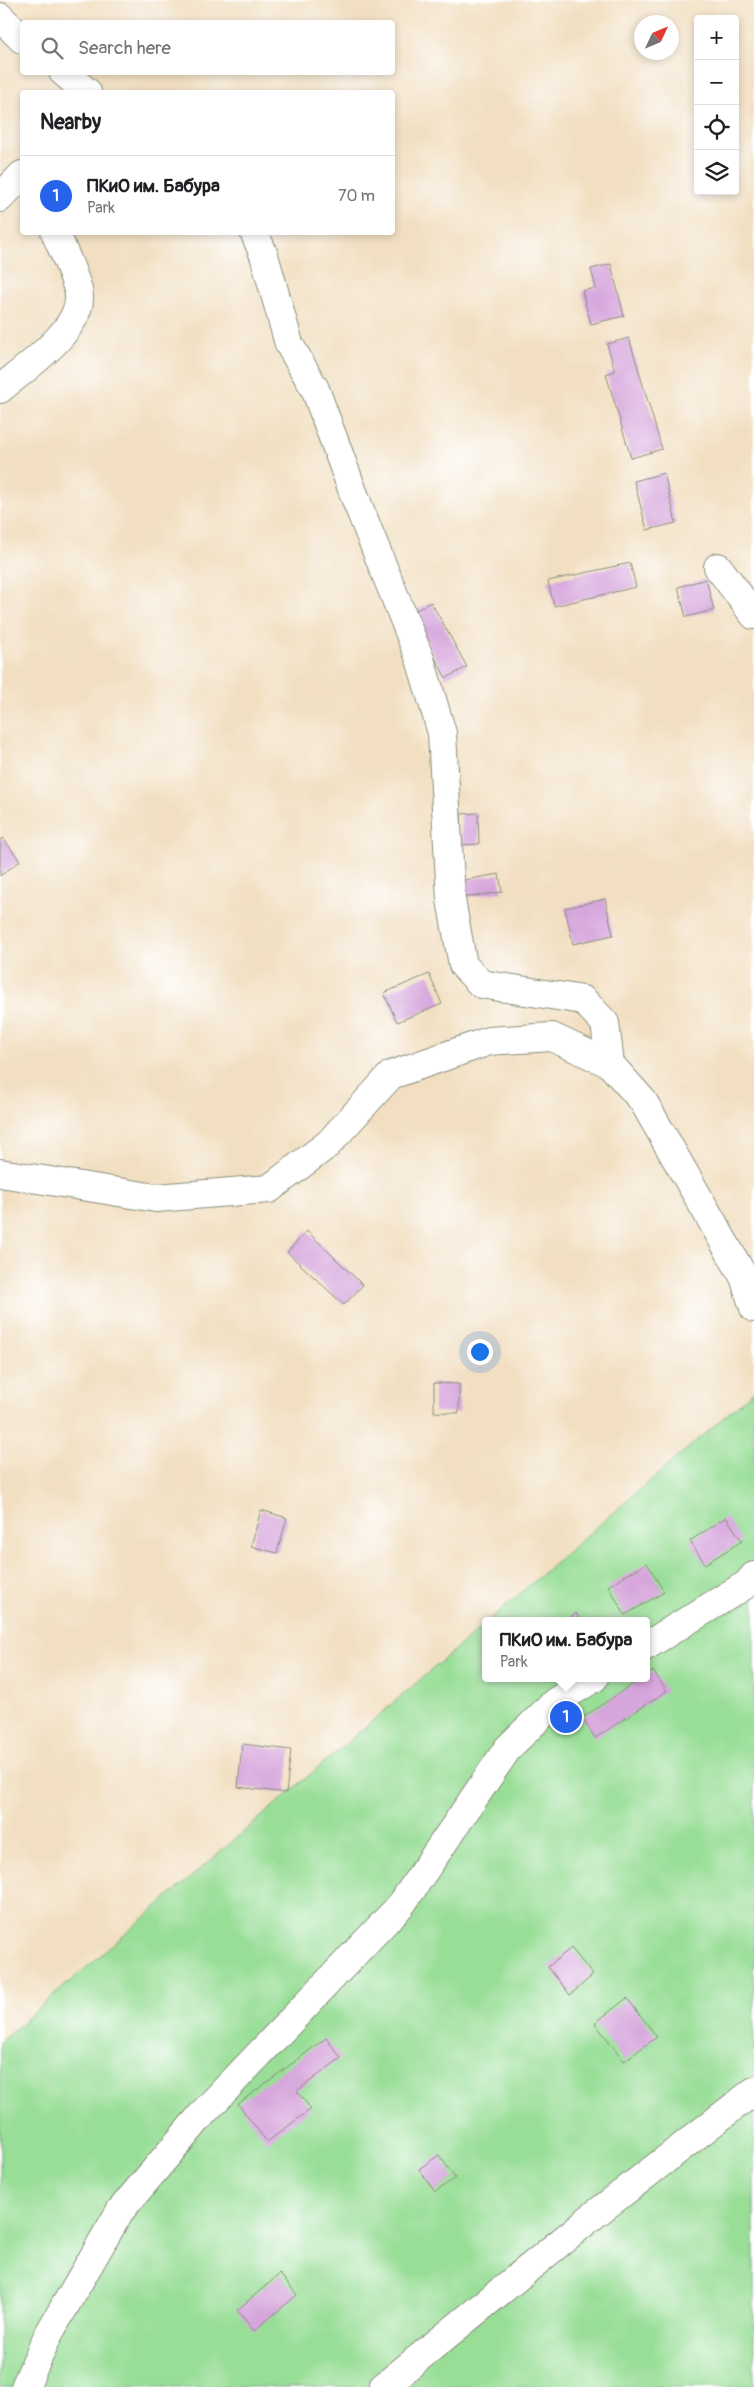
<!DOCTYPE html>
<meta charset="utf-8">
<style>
body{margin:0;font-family:Pangolin,sans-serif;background:#f2f2f2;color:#202124}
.controls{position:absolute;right:15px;top:15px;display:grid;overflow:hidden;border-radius:5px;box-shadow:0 2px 8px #0003}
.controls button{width:45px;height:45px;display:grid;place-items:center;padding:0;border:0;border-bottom:1px solid #e0e0e0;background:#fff;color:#202124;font:25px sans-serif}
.compass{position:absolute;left:634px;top:15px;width:45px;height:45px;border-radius:50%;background:#fff;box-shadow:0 2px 8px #0003;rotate:46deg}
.you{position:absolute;left:479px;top:1351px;width:18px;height:18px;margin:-12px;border:4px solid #fff;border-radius:50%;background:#1a73e8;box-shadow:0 0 0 8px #1a73e833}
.badge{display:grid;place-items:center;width:32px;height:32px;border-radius:50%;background:#2563eb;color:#fff;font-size:16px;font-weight:700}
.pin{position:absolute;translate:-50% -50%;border:2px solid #fff;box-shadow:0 1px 5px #0006}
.popup{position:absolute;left:482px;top:1617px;width:168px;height:65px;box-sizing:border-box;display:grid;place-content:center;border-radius:5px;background:#fff;filter:drop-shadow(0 1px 4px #0005);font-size:16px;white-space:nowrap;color:#757577}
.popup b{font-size:19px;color:#202124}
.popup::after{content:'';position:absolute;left:50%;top:100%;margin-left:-10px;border:10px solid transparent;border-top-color:#fff}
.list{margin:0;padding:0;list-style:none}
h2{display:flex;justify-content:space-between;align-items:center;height:65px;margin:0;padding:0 20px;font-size:21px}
h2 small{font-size:16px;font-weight:400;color:#757577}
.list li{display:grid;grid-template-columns:32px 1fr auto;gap:15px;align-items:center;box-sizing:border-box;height:80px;padding:0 20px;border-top:1px solid #e0e0e0}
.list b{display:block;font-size:19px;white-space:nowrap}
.list p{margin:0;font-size:16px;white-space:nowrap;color:#757577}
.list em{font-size:16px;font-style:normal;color:#757577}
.icon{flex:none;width:28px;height:28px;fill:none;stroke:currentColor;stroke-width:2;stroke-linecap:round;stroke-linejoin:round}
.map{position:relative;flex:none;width:754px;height:2387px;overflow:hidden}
.search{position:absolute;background:#fff;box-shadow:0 2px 8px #0003;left:20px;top:20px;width:375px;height:55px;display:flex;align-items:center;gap:12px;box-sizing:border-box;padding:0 18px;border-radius:5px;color:#757577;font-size:19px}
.panel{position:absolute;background:#fff;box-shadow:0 2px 8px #0003;left:20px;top:90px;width:375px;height:145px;border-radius:5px}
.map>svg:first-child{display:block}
.green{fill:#99de97;stroke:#5c8e66}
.building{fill:#d6a5dc}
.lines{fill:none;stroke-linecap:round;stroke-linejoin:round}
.minor-casing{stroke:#888e7a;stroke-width:30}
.minor{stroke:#fff;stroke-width:28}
</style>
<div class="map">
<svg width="754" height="2387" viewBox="0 0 754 2387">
<rect width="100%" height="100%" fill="#fff"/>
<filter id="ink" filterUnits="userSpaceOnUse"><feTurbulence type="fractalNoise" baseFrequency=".02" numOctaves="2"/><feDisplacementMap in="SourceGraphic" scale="10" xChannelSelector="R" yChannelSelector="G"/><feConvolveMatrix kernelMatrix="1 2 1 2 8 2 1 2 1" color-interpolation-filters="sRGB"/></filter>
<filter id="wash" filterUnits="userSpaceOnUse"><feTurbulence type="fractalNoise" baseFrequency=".0096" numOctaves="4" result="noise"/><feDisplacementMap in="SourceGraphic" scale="20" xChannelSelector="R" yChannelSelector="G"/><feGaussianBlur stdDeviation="1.12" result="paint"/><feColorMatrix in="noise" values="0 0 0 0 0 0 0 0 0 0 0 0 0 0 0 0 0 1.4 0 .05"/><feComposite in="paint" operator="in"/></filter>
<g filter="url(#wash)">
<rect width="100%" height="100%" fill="#f2dfc1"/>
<path class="green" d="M 754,1391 L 754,2387 L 0,2387 L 0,2042 L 486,1623 L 486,1678 L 646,1678 L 646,1621 L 488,1621 Z"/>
<g id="blocks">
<path class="building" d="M 611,264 L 624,316 L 591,324 L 582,291 L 596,288 L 591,269 Z
M 629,338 L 662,449 L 631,458 L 606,374 L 615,371 L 607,344 Z
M 664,473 L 676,523 L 647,530 L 634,481 Z
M 630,563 L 636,587 L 554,606 L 548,581 Z
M 706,579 L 714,610 L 686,617 L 678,587 Z
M 431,602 L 467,667 L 446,678 L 411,613 Z
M 478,813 L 479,844 L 462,845 L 461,814 Z
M 3,838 L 20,861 L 0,876 L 0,840 Z
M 499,874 L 502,892 L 462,898 L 459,881 Z
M 605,899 L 613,935 L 573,944 L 565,908 Z
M 429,974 L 442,1004 L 397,1022 L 384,993 Z
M 307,1231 L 363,1285 L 344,1305 L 287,1252 Z
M 434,1383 L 459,1384 L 459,1413 L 434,1412 Z
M 261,1510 L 287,1518 L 277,1553 L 251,1546 Z
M 726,1517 L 742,1541 L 705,1564 L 690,1541 Z
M 647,1563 L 664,1592 L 625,1615 L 608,1586 Z
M 576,1613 L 581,1621 L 565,1621 Z
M 653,1671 L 667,1691 L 595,1738 L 582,1718 L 642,1678 L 646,1678 L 646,1675 Z
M 242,1744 L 291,1750 L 286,1793 L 238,1787 Z
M 571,1948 L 593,1975 L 570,1995 L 548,1967 Z
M 627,1998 L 657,2037 L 624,2061 L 595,2023 Z
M 326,2038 L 341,2058 L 297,2091 L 311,2109 L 267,2142 L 238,2104 Z
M 439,2155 L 455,2178 L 435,2192 L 419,2169 Z
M 280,2274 L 297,2295 L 254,2331 L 237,2310 Z"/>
</g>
</g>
<g filter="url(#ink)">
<use href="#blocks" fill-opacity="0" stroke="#888e7a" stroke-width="1"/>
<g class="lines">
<g class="minor-casing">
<path id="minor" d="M 0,17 L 22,39
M 63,72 L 87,92
M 0,198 L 22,175
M 254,232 L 264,255 L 289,344 L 315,389 L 356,500 L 420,659 L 442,733 L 451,900 L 463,965 L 481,984 L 583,1000 L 605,1023 L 610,1064
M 0,389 C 24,369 88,326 78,290 C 73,271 63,251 55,232
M 718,567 L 754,615
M 0,1173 L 156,1198 L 269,1189 L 328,1144 L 391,1075 L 489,1041 L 552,1037 L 610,1064 L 643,1101 L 744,1277 L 754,1308
M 646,1646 L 747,1584 L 754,1576
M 25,2387 L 48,2335 L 120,2211 L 204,2112 L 401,1905 L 508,1748 L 555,1702 L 594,1678
M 383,2387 L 589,2219 L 754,2091"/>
</g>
<use href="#minor" class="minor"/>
</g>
</g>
</svg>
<div class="controls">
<button>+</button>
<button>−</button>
<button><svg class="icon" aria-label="locate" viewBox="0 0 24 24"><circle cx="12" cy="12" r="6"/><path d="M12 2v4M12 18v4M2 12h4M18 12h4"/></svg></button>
<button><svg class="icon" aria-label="layers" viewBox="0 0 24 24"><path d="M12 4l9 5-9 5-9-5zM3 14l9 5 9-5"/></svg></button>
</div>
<svg class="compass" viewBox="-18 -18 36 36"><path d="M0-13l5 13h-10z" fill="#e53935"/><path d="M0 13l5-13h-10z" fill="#757577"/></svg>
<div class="you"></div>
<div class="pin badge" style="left:566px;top:1717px">1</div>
<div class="popup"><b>ПКиО им. Бабура</b>Park</div>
<div class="search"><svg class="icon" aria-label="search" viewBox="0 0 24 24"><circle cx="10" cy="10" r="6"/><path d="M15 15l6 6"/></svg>Search here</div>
<section class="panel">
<h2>Nearby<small></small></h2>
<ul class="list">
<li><span class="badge">1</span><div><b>ПКиО им. Бабура</b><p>Park</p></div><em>70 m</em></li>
</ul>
</section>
</div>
